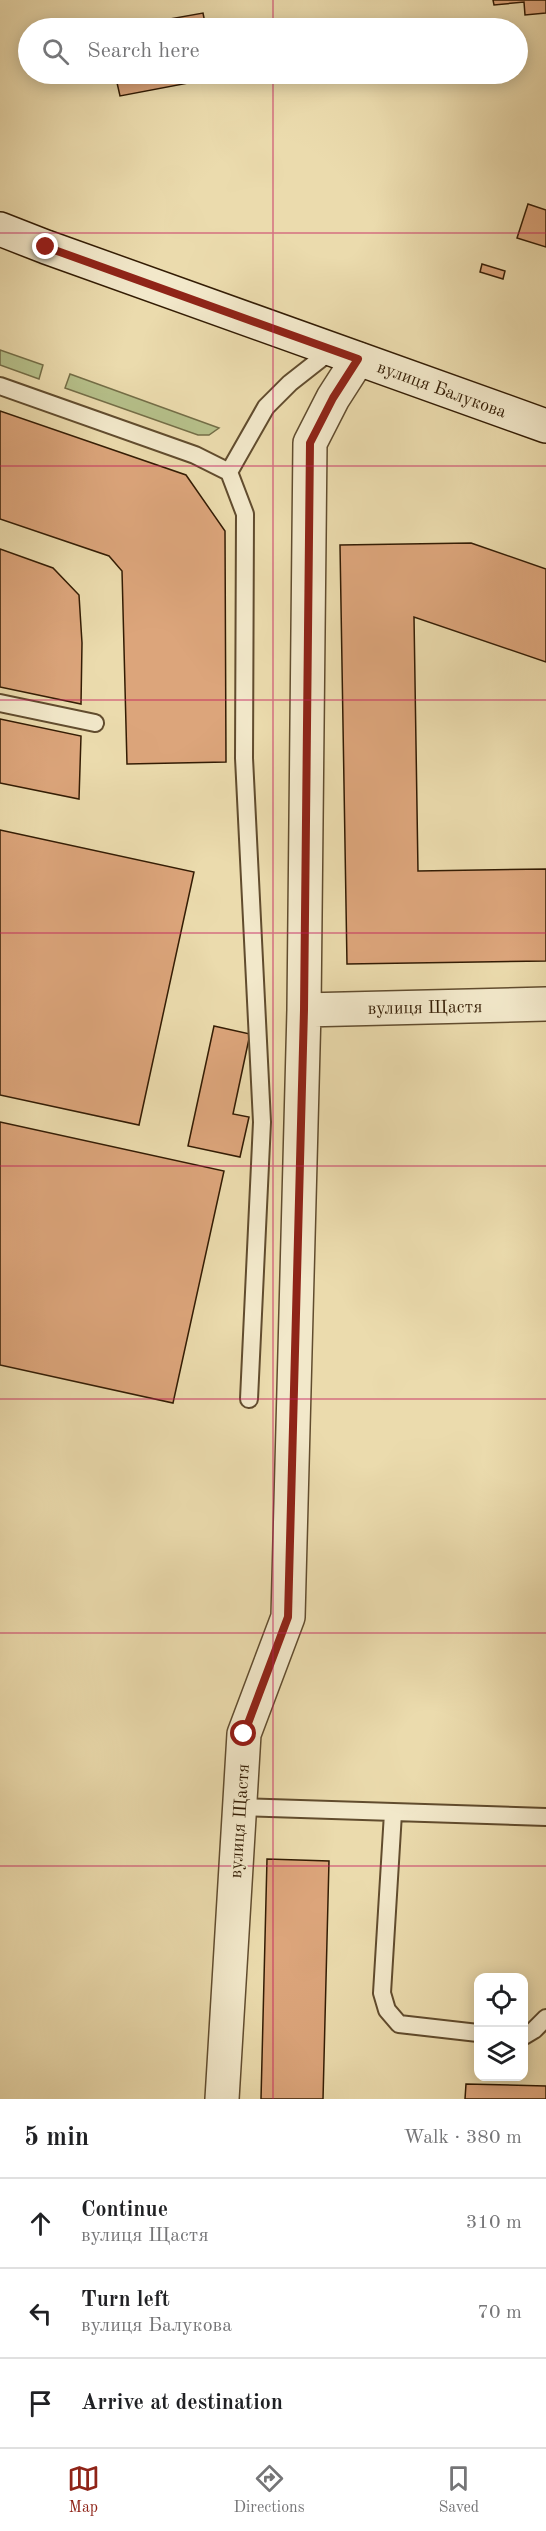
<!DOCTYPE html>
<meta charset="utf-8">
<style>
body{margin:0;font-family:"Old Standard TT",serif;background:#f2f2f2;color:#202124}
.controls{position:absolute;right:18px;bottom:18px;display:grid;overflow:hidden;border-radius:12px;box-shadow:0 3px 15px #0003}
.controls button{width:54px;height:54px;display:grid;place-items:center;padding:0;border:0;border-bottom:2px solid #e0e0e0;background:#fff;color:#202124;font:30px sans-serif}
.stop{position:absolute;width:18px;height:18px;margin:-14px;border:4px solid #8f2418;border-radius:50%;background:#fff}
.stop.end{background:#8f2418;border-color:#fff;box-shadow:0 2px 6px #0008}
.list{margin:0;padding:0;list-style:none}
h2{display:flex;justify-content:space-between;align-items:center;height:78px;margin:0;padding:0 24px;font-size:26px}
h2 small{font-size:20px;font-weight:400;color:#757577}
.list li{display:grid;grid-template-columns:39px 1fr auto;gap:18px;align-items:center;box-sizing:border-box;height:90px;padding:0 24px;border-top:2px solid #e0e0e0}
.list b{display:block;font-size:22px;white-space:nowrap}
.list p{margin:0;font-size:20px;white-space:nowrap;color:#757577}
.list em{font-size:20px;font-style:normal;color:#757577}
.icon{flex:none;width:33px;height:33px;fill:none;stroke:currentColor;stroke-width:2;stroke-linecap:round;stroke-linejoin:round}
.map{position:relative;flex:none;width:546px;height:2099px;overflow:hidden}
.search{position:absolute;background:#fff;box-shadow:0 3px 15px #0003;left:18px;right:18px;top:18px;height:66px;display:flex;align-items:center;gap:15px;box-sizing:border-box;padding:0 21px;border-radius:33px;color:#757577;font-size:22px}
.sheet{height:348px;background:#fff}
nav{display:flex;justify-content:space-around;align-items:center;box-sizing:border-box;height:84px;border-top:2px solid #e0e0e0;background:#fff;font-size:16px;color:#757577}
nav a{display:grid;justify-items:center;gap:3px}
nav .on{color:#8f2418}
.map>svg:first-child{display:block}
.green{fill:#b6c08a;stroke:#746e47;stroke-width:1.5}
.building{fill:#dca57b;stroke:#331c04;stroke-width:1.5}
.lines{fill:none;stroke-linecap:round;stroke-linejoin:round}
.service-casing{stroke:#614c2e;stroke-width:20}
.minor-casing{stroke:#614c2e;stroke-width:36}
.secondary-casing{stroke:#331c04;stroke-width:36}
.service{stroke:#f2e8ca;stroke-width:16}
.minor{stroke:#f2e8ca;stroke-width:33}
.secondary{stroke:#f2e8ca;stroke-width:33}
.route{stroke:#8f2418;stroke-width:8}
.grid{fill:none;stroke:#c2185b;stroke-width:1.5;stroke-opacity:0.55}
.labels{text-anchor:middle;stroke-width:4.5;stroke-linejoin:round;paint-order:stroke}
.street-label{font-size:18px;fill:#331c04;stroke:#f2e8ca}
</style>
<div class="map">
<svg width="546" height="2099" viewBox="0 0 546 2099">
<rect width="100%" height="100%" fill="#ebdbad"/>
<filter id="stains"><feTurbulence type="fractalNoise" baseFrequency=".00333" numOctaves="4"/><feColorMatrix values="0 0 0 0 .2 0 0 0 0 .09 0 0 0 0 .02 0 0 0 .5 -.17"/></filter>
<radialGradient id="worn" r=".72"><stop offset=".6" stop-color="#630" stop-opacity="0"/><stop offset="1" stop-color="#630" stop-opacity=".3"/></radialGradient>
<path class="green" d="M 0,350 L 43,365 L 39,379 L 0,365 Z
M 70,374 L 219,428 L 209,435 L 198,435 L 65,388 Z"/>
<path class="building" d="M 493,0 L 546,0 L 546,13 L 525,15 L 524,2 L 494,5 Z
M 203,13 L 206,28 L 119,28 Z
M 115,74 L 214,74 L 215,78 L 120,96 Z
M 528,204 L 546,210 L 546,247 L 517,238 Z
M 482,264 L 505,271 L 503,279 L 480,272 Z
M 0,411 L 186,475 L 225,531 L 226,762 L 127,764 L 122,571 L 109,556 L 0,519 Z
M 471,543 L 546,569 L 546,662 L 414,617 L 418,871 L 546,869 L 546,961 L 347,964 L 340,545 Z
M 0,549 L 53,568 L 79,595 L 82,643 L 81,704 L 0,687 Z
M 0,719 L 81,736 L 79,799 L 0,783 Z
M 0,830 L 194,872 L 139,1125 L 0,1095 Z
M 214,1026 L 250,1034 L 233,1114 L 249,1117 L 240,1157 L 188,1146 Z
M 0,1122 L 224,1171 L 173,1403 L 0,1365 Z
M 267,1859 L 329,1861 L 323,2099 L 261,2099 Z
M 466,2084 L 546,2086 L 546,2099 L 465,2099 Z"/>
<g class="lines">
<g class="service-casing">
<path id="service" d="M 0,386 L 195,455 L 229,472 L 245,514 L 244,758 L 262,1122 L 249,1399
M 229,472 L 266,407 L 290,383 L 332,350
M 0,703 L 95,723
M 239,1807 L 546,1817
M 393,1813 L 382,1993 L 387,2010 L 399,2024 L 478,2033
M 524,2036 L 534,2030 L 546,2018"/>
</g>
<g class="minor-casing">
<path id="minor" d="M 304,1010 L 546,1004
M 222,2099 L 244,1734 L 288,1617 L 304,1010 L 310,443 L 333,398 L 358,359"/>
</g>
<g class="secondary-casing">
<path id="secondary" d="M 0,229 L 46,247 L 546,426"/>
</g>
<use href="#service" class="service"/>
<use href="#minor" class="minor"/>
<use href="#secondary" class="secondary"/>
</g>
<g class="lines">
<path class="route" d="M 46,247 L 358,359 L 333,398 L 310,443 L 304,1010 L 288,1617 L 244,1734"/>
</g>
<path class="grid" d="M 273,0 L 273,28M 273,74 L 273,2099M 0,233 L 546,233M 0,466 L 546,466M 0,700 L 546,700M 0,933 L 546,933M 0,1166 L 546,1166M 0,1399 L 546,1399M 0,1633 L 546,1633M 0,1866 L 546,1866"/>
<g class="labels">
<g class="street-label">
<text transform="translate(442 389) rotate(20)" y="6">вулиця Балукова</text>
<text transform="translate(425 1007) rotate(-1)" y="6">вулиця Щастя</text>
<text transform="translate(239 1821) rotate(-86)" y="6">вулиця Щастя</text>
</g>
</g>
<rect width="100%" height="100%" filter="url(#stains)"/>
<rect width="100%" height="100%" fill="url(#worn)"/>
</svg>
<div class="controls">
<button><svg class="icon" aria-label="locate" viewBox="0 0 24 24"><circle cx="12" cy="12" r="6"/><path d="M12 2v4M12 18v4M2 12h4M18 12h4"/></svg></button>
<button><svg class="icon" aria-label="layers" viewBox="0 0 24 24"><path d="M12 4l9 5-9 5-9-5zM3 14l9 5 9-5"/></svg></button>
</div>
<div class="stop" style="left:244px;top:1734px"></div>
<div class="stop end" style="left:46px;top:247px"></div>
<div class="search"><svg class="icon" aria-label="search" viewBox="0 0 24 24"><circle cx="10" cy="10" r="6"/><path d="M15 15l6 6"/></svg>Search here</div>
</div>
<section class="sheet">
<h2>5 min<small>Walk · 380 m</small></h2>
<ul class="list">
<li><svg class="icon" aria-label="ahead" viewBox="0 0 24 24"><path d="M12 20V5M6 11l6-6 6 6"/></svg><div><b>Continue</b><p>вулиця Щастя</p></div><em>310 m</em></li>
<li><svg class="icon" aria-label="left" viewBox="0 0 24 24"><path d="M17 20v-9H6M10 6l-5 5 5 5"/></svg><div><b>Turn left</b><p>вулиця Балукова</p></div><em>70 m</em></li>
<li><svg class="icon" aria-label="arrive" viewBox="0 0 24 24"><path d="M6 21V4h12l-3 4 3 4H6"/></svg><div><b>Arrive at destination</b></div></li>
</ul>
</section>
<nav>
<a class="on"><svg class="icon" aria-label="map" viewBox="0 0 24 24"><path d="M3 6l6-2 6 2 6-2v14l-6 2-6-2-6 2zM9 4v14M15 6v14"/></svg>Map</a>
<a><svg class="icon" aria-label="directions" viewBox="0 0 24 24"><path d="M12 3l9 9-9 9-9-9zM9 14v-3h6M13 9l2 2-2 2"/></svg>Directions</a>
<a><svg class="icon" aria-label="saved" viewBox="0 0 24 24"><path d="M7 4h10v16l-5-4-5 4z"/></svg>Saved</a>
</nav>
